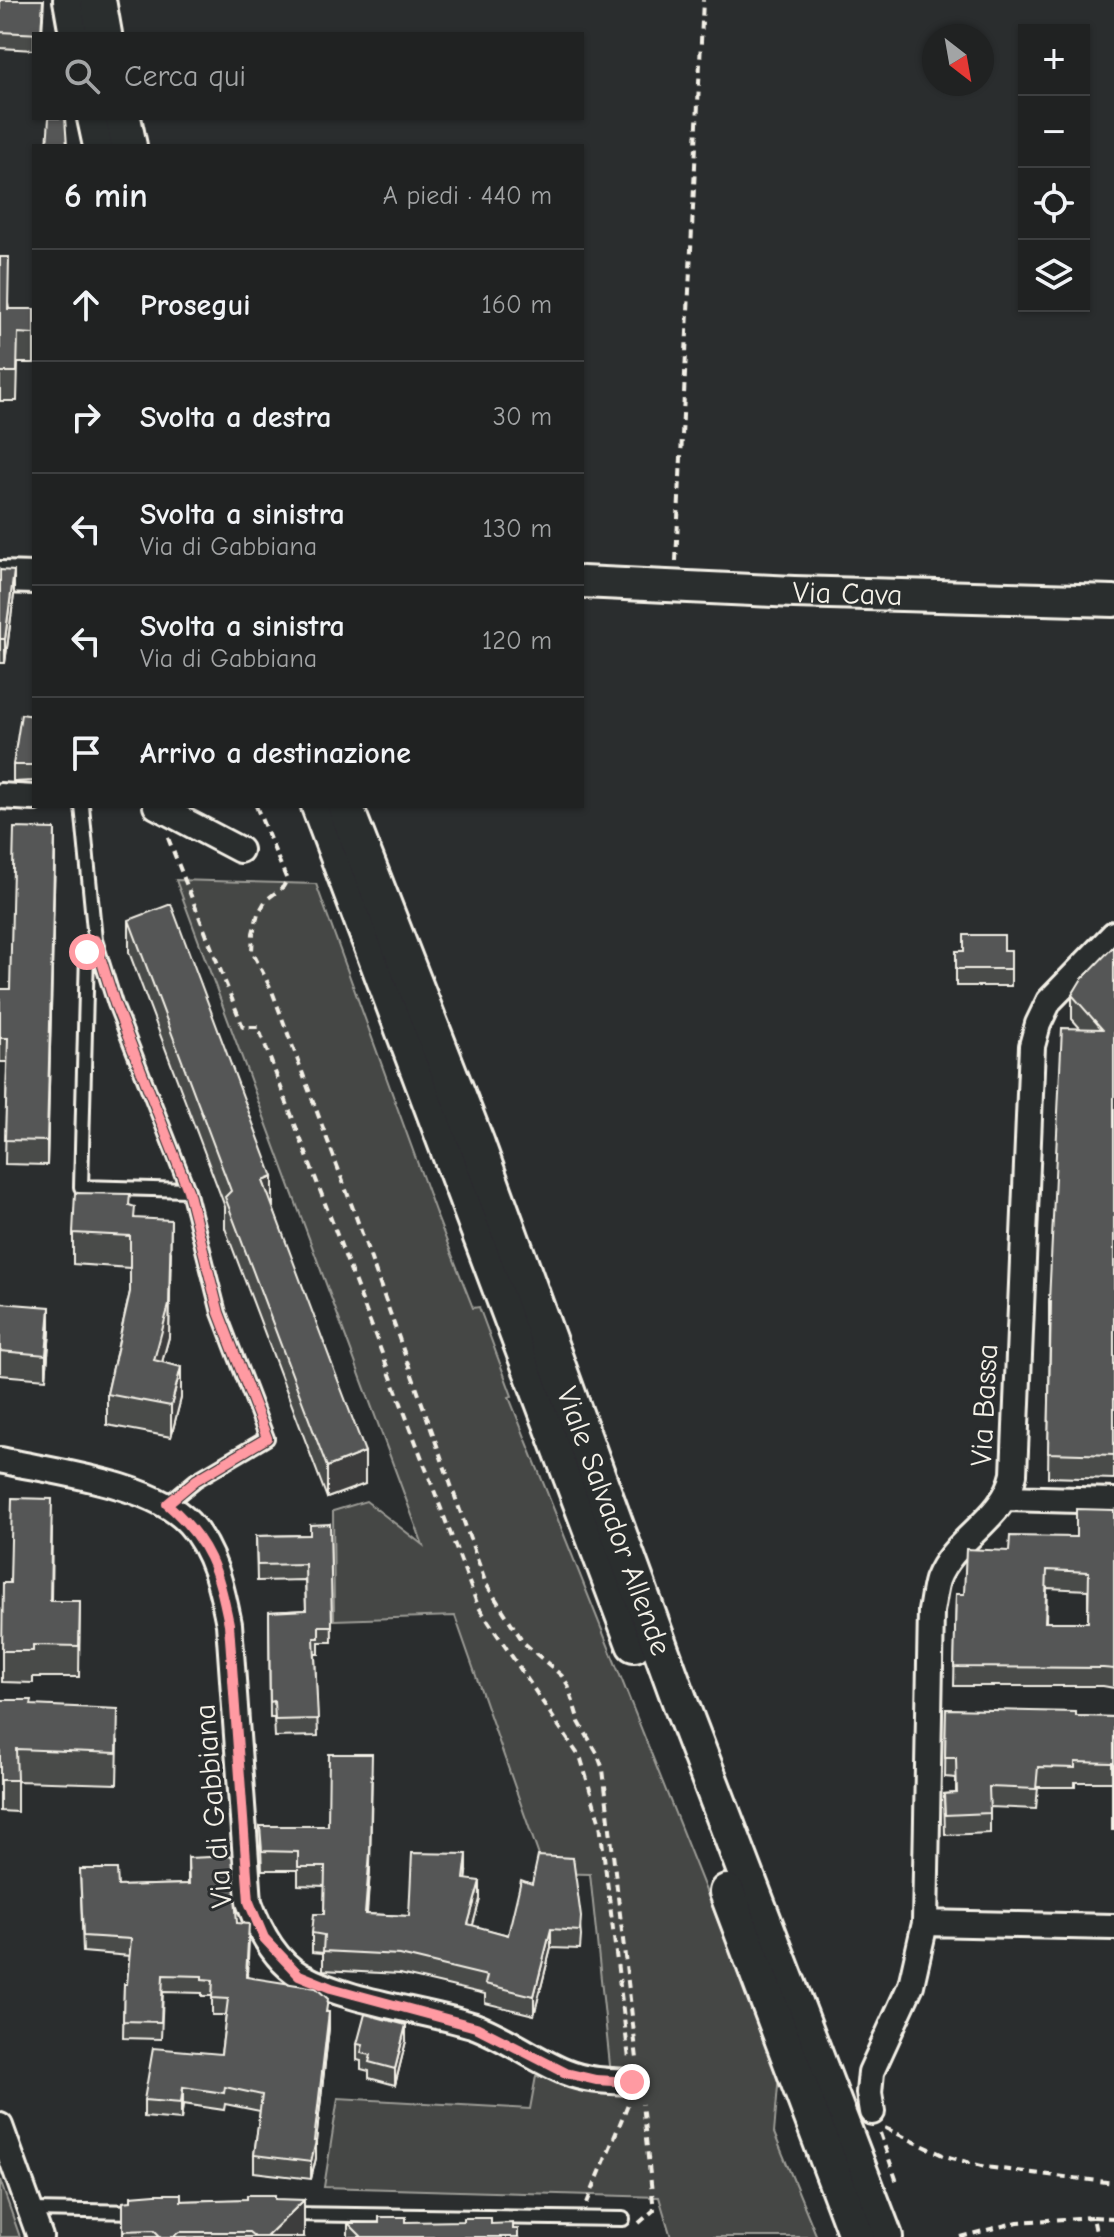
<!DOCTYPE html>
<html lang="it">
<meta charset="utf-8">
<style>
body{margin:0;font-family:"Comic Neue",sans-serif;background:#282a2a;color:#f1f3f6}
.controls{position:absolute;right:24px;top:24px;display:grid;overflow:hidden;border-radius:0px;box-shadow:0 2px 6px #0004}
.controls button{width:72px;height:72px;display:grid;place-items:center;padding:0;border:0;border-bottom:2px solid #3d3f40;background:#202222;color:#f1f3f6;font:40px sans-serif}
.compass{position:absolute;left:922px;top:24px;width:72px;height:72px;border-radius:50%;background:#202222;box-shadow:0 2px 6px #0004;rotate:149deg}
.stop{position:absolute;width:24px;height:24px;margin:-18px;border:6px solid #ff9aa2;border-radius:50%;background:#fff}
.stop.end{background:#ff9aa2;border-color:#fff;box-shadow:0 2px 8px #0008}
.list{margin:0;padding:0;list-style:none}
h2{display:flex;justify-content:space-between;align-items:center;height:104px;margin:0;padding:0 32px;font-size:34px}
h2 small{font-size:26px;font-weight:400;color:#a2a4a5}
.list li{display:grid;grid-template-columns:52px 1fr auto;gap:24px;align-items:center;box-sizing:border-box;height:112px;padding:0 32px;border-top:2px solid #3d3f40}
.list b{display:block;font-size:30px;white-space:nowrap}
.list p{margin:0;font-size:26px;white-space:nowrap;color:#a2a4a5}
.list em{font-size:26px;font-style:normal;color:#a2a4a5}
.icon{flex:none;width:44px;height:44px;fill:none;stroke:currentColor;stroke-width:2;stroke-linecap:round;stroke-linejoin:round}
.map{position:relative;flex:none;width:1114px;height:2237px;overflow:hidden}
.search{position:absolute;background:#202222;box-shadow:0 2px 6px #0004;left:32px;top:32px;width:552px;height:88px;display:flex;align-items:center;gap:20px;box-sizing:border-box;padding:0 28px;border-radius:0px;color:#a2a4a5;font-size:30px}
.panel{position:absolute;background:#202222;box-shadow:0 2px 6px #0004;left:32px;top:144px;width:552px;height:664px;border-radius:0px}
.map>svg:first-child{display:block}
.green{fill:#444645;stroke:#9c9c96;stroke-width:2}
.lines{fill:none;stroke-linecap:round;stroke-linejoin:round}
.service-casing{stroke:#f4f1e8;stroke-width:18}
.minor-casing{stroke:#f4f1e8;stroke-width:30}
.tertiary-casing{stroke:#f4f1e8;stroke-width:36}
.secondary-casing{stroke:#f4f1e8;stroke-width:40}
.path{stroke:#f4f1e8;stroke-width:4;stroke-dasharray:8 6;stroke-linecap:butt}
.service{stroke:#2a2d2e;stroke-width:12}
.minor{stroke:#2a2d2e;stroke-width:24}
.tertiary{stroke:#2a2d2e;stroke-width:30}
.secondary{stroke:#2a2d2e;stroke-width:34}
.wall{fill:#494b4a;stroke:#f4f1e8;stroke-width:2;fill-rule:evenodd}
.shaded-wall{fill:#3c3d3c;stroke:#f4f1e8;stroke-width:2}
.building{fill:#555756;stroke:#f4f1e8;stroke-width:2;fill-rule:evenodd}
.route{stroke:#ff9aa2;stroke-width:10}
.labels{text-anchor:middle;stroke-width:6;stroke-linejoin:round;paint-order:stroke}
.street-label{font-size:30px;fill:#f4f1e8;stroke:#2a2d2e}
</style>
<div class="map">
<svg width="1114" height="2237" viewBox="0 0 1114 2237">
<rect width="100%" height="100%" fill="#2a2d2e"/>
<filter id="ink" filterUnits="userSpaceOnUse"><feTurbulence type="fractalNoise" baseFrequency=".0125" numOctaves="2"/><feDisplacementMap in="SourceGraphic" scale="16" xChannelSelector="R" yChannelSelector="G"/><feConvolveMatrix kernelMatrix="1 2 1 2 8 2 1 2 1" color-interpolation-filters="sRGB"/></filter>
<g filter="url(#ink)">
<path class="green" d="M 176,880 L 316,884 L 436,1214 L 473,1308 L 479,1307 L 512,1396 L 509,1397 L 779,2074 L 774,2133 L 817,2237 L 671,2237 L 659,2197 L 324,2187 L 338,2098 L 530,2109 L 536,2076 L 613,2094 L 590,1874 L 545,1873 L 455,1616 L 334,1620 L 333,1511 L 366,1501 L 423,1545 Z
M 0,2180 L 20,2237 L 0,2237 Z"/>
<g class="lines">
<g class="service-casing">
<path id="service" d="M 82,806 L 95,940 L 115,1004 L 188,1190 L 219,1313 L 267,1438 L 196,1480 L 167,1504
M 95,940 L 87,952 L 81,1187 L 188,1190
M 31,2210 L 139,2212
M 290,2214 L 623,2219"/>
</g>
<g class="minor-casing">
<path id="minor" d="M 0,796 L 34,798
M 156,806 L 240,850
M 0,1460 C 53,1472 152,1483 189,1523 C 214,1550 222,1589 229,1624 L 249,1902 C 259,1930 274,1960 301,1976 C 348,2002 419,2009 472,2025 C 504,2036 533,2059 565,2072 C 587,2081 609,2081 632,2082
M 1006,1498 L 1114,1501
M 925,1923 L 1114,1927
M 872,2112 L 869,2093 L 871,2072 L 911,1985 L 925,1923 L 931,1611 C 933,1602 934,1590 937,1580 C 953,1538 1004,1520 1014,1474 L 1032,1046 L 1038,1024 L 1049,1001 L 1114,934
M 0,2126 L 40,2237"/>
</g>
<g class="tertiary-casing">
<g id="tertiary">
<path d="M 0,577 L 34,578"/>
<path id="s1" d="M 582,582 L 794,592 L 1114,601"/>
</g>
</g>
<g class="secondary-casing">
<g id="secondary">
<path d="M 71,0 L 77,34"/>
<path d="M 98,0 L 104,34"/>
<path d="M 95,118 L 101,146"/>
<path d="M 123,118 L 129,146"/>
<path d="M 319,806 L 634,1644"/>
<path id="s2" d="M 345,806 L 477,1144 L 683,1710 L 885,2237"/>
<path d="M 727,1892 L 857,2237"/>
</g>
</g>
<path class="path" d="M 676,561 L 703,0
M 256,806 L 287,880 L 283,887 L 266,900 L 258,914 L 253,933 L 252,951 L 272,991 L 355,1214 L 486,1584 L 524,1643 L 562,1676 L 568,1685 L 579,1722 L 597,1753 L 603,1769 L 637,2059
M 168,838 L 243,1027 L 258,1027 L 478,1606 L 581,1759 L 600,1824 L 629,2059
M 885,2128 L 945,2156 L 985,2167 L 1114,2183
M 880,2133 L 898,2185
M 587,2203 L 628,2104
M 1093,2217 L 1114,2218
M 639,2223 L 654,2210 L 642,2104
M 960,2237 L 1018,2222 L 1093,2217 L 1097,2237"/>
<use href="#service" class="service"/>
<use href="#minor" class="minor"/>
<use href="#tertiary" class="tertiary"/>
<use href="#secondary" class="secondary"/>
</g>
<path class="wall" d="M 0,0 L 44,0 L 42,34 L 34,34 L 34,50 L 0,48 Z
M 0,257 L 9,309 L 34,309 L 34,363 L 18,363 L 17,401 L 0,401 Z
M 0,570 L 14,595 L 5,663 L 0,663 Z
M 34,716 L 34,781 L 13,782 L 13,765 Z
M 55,853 L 47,1165 L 5,1164 L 7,1062 L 0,1062 L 0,989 L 10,989 Z
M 129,920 L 273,1208 L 365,1484 L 327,1498 L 225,1228 L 225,1207 L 129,952 Z
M 1114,946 L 1114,1479 L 1048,1477 L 1050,1326 L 1049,1326 L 1049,1302 L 1080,1028 L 1072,1019 L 1072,995 Z
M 1011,950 L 1011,986 L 956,986 L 956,951 Z
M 130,1206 L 135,1219 L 171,1252 L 169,1337 L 162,1362 L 181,1398 L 171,1437 L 107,1425 L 107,1394 L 130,1292 L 130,1268 L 73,1264 L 73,1233 Z
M 0,1303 L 50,1331 L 46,1379 L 0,1375 Z
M 1114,1510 L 1114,1688 L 1103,1686 L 954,1686 L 956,1594 L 964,1594 L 1009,1551 L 1076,1537 ZM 1047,1588 L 1088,1590 L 1088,1622 L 1046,1622 Z
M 330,1524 L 332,1642 L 319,1642 L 319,1654 L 315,1654 L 318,1736 L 275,1737 L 274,1718 L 270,1718 L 269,1612 L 306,1610 L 305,1580 L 257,1581 L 256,1536 L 310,1535 Z
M 52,1530 L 51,1601 L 80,1601 L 79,1677 L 33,1677 L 33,1683 L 2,1682 L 2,1651 L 10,1583 Z
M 0,1700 L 32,1706 L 118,1741 L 117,1784 L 17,1781 L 17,1812 L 0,1811 Z
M 946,1709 L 1076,1716 L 1114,1717 L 1114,1830 L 1112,1830 L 1112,1782 L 1075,1782 L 1075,1787 L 1038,1787 L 1036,1809 L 990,1807 L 990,1833 L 945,1835 L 944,1794 L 956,1793 L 956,1778 L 945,1777 Z
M 260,1826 L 370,1870 L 367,1914 L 409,1916 L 467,1873 L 466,1879 L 480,1899 L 472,1926 L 508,1935 L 532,1884 L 573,1858 L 581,1936 L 580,1949 L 551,1948 L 534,2015 L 485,2003 L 485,1994 L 400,1974 L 323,1970 L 323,1953 L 312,1952 L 312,1933 L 324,1914 L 325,1886 L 298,1885 L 298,1870 L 262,1870 Z
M 188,1858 L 249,1941 L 247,1977 L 328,2012 L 329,2028 L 316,2141 L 316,2158 L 311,2179 L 254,2172 L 254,2155 L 260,2111 L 225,2104 L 224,2110 L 183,2104 L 181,2120 L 144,2117 L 144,2100 L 221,2054 L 226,2015 L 212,2015 L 212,1996 L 202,1996 L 202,1993 L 163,1992 L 161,2039 L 123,2038 L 124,1984 L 127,1984 L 130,1956 L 83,1952 L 80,1869 L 118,1886 L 188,1884 Z
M 406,2041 L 395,2085 L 369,2078 L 369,2071 L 361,2069 L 361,2061 L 357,2060 L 357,2044 Z
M 275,2199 L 304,2237 L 123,2237 L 123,2202 Z
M 406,2222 L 491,2224 L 513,2229 L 518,2237 L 348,2237 L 348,2223 Z"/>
<path class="shaded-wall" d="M 14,571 L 14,595 L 5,663 L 5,639 Z
M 55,829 L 55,853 L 47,1165 L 47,1141 Z
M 273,1177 L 273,1209 L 263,1181 Z
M 171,1220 L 169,1337 L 154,1391 L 154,1360 Z
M 50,1307 L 50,1331 L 46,1379 L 46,1355 Z
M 181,1367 L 181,1398 L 171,1437 L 171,1406 Z
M 365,1452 L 365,1484 L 327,1498 L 327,1467 Z
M 372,1773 L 370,1870 L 365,1932 L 365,1914 Z
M 467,1854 L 467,1873 L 464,1898 L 464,1879 Z
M 480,1881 L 480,1899 L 468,1943 L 468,1924 Z
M 551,1929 L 551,1948 L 534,2015 L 534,1996 Z
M 329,2012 L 329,2028 L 316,2142 L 316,2158 L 311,2179 L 311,2162 Z
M 406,2025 L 406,2041 L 395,2085 L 395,2069 Z
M 183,2087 L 183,2104 L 181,2120 L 181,2103 Z
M 304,2200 L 304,2237 L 266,2237 Z"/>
<path class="building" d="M 0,0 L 43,0 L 41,34 L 0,32 Z
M 49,118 L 65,118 L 67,146 L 47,146 Z
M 0,257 L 9,257 L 8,309 L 34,309 L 34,334 L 18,333 L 17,372 L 0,372 Z
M 0,570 L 14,571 L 5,639 L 0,639 Z
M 21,714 L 34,716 L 34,765 L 13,765 Z
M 14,828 L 55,829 L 47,1141 L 5,1140 L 8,1038 L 0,1038 L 0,989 L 10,989 Z
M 171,904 L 273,1177 L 263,1181 L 365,1452 L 327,1467 L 225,1197 L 231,1191 L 129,920 Z
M 964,935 L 1004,935 L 1004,950 L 1011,950 L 1011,969 L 956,969 L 956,951 L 964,951 Z
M 1114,946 L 1114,1455 L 1048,1453 L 1051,1302 L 1049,1302 L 1062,1028 L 1102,1029 L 1072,995 L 1081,980 Z
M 75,1193 L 130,1194 L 129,1205 L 135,1207 L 134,1218 L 171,1220 L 169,1305 L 154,1360 L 181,1367 L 171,1406 L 107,1394 L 130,1292 L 130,1236 L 73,1233 Z
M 0,1303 L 50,1307 L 46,1355 L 0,1351 Z
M 12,1498 L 52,1499 L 50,1601 L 80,1601 L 79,1646 L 33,1645 L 33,1651 L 2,1651 L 3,1583 L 10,1583 Z
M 1076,1509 L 1114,1510 L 1114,1669 L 1103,1668 L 954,1667 L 956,1594 L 964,1594 L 966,1549 L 1009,1551 L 1010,1536 L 1076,1537 ZM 1047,1570 L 1089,1572 L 1088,1622 L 1045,1622 Z
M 330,1524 L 332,1626 L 319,1626 L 319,1638 L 314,1638 L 318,1719 L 275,1720 L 274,1701 L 270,1702 L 269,1612 L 306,1610 L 305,1564 L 257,1565 L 256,1536 L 310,1535 L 310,1525 Z
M 0,1700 L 32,1700 L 31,1705 L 118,1709 L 117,1753 L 16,1749 L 17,1780 L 0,1780 Z
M 946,1709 L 1076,1712 L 1076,1716 L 1114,1717 L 1114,1810 L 1112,1810 L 1112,1763 L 1075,1762 L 1075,1768 L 1038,1767 L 1036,1789 L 989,1787 L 990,1813 L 945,1815 L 944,1794 L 957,1793 L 956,1758 L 945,1758 Z
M 329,1754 L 372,1754 L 370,1852 L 365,1914 L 409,1916 L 412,1853 L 467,1854 L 464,1879 L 480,1881 L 468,1924 L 508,1935 L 521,1880 L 532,1884 L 538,1856 L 573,1858 L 581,1917 L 580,1931 L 551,1929 L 534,1996 L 485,1984 L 487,1976 L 400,1955 L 323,1951 L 324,1935 L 312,1933 L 314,1914 L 324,1914 L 325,1867 L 298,1867 L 298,1852 L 262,1851 L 260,1826 L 328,1826 Z
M 232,1856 L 237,1923 L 249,1924 L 246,1977 L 316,1988 L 328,1999 L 326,2012 L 329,2012 L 314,2141 L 316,2141 L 311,2162 L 254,2155 L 262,2095 L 225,2087 L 224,2093 L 183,2087 L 181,2103 L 144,2100 L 153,2048 L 221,2054 L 228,1999 L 212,1998 L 213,1980 L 202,1979 L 202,1976 L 163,1975 L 161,2022 L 123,2021 L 124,1984 L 127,1984 L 131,1939 L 83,1936 L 80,1869 L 117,1869 L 118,1886 L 189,1884 L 188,1858 Z
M 365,2014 L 406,2025 L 395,2069 L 369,2062 L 371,2055 L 361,2053 L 363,2045 L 357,2044 Z
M 155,2194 L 181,2194 L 181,2201 L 247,2199 L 247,2195 L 275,2195 L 275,2199 L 304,2200 L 266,2237 L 255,2237 L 249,2232 L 179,2232 L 173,2237 L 161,2237 L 154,2230 L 123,2231 L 123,2202 L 131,2201 L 131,2196 Z
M 379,2217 L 406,2217 L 406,2222 L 464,2221 L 464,2218 L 491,2218 L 491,2224 L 513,2223 L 513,2229 L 518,2229 L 518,2237 L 362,2237 L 348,2223 L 379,2223 Z"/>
</g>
<g class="lines" filter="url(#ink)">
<path class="route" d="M 87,952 L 95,940 L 115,1004 L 188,1190 L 219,1313 L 267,1438 L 196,1480 L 167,1504 C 210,1541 218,1570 229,1624 L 249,1902 L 264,1938 L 299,1975 L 331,1988 L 476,2027 L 566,2073 L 596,2080 L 632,2082"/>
</g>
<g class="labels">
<g class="street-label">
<text dy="10" stroke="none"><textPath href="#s1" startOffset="266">Via Cava</textPath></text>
<text transform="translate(984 1405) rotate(-87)" y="10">Via Bassa</text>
<text dy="10" stroke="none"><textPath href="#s2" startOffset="764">Viale Salvador Allende</textPath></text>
<text transform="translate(213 1806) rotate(-95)" y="10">Via di Gabbiana</text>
</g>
</g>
</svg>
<div class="controls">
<button>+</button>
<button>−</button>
<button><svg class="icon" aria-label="locate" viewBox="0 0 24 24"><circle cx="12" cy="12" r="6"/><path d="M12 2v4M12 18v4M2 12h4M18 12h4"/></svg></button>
<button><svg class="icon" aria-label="layers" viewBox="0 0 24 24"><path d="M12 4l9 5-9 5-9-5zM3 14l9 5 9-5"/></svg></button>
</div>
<svg class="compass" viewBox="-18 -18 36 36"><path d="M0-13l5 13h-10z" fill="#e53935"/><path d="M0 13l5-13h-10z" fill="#a2a4a5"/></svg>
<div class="stop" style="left:87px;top:952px"></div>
<div class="stop end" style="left:632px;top:2082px"></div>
<div class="search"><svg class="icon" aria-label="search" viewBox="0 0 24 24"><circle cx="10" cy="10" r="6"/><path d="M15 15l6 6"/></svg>Cerca qui</div>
<section class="panel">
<h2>6 min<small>A piedi · 440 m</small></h2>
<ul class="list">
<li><svg class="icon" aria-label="ahead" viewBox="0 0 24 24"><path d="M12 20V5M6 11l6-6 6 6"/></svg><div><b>Prosegui</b></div><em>160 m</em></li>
<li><svg class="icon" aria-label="right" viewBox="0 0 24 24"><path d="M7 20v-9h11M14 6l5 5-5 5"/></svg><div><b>Svolta a destra</b></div><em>30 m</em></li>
<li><svg class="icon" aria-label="left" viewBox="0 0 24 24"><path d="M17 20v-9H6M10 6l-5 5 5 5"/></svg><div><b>Svolta a sinistra</b><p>Via di Gabbiana</p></div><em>130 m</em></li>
<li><svg class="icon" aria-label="left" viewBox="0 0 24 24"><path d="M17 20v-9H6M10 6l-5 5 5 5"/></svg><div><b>Svolta a sinistra</b><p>Via di Gabbiana</p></div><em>120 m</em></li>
<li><svg class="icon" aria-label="arrive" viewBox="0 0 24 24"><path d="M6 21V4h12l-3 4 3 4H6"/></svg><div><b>Arrivo a destinazione</b></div></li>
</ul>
</section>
</div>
